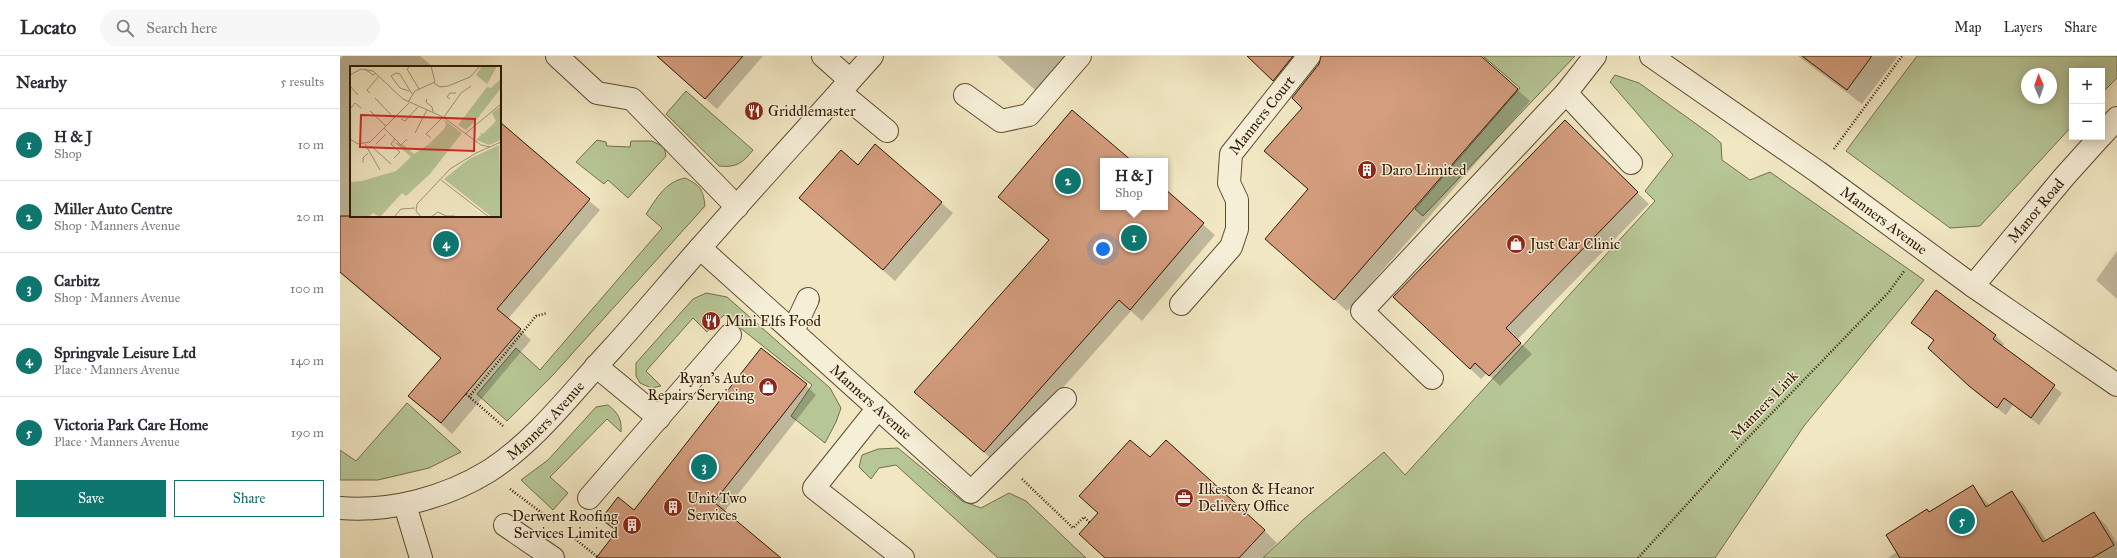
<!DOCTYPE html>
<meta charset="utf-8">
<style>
body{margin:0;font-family:"IM FELL Great Primer",serif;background:#f7f7f7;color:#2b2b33}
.controls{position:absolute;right:12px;top:12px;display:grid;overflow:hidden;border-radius:0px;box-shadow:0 2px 10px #0003}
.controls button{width:36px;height:36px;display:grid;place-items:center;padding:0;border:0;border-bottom:1px solid #e1e1e2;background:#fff;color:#2b2b33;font:20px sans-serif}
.compass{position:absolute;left:1681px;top:12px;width:36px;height:36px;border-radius:50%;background:#fff;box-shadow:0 2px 10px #0003;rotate:358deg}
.you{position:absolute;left:763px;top:193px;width:14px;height:14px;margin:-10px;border:3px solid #fff;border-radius:50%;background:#1a73e8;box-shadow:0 0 0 6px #1a73e833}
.badge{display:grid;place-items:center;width:26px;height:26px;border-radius:50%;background:#0f766e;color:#fff;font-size:13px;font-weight:700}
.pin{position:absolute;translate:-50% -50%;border:2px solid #fff;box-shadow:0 1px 4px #0006}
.popup{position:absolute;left:760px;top:102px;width:68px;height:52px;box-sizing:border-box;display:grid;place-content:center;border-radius:0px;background:#fff;filter:drop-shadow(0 1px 3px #0005);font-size:13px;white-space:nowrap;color:#7c7c81}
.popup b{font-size:15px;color:#2b2b33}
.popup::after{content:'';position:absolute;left:50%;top:100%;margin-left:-8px;border:8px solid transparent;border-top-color:#fff}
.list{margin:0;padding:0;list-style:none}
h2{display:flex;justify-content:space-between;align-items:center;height:52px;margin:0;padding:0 16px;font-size:17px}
h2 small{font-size:13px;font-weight:400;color:#7c7c81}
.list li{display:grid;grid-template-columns:26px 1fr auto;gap:12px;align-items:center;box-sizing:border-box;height:72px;padding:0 16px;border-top:1px solid #e1e1e2}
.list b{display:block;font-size:15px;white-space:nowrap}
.list p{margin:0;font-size:13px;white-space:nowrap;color:#7c7c81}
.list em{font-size:13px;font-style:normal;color:#7c7c81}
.actions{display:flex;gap:8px;padding:12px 16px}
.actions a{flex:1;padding:9px 0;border:1px solid #0f766e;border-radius:0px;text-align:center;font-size:14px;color:#0f766e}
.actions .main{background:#0f766e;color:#fff}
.icon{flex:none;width:22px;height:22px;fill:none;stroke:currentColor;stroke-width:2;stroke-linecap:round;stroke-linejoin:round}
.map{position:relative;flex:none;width:1777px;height:502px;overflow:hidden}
header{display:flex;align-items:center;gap:24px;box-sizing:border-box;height:56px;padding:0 20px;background:#fff;border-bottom:1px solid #e1e1e2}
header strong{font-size:19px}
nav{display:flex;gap:22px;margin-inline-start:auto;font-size:14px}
.search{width:280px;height:36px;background:#f7f7f7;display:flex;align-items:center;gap:10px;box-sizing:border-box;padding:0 14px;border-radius:22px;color:#7c7c81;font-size:15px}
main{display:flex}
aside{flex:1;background:#fff}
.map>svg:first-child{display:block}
.green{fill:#b7c696;stroke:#746f4b;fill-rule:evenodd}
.shadow{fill:#0003}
.building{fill:#d39d7e;stroke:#301800}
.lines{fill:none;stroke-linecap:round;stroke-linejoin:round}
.minor-casing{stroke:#604c31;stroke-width:24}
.path{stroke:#301800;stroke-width:2.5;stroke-dasharray:1 2;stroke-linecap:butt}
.minor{stroke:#f6efd8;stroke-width:22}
.labels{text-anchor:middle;stroke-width:3;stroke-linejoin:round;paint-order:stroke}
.poi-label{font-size:15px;fill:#301800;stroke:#f6efd8;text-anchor:start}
.street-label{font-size:15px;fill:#301800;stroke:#f6efd8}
.inset-road{fill:none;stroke:#a49475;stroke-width:1}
.view{fill:#d62828;fill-opacity:0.15;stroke:#d62828;stroke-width:2}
.inset-edge{fill:none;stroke:#301800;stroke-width:2}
</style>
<header>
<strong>Locato</strong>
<div class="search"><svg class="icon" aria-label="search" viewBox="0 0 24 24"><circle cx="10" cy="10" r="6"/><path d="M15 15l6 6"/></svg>Search here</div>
<nav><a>Map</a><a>Layers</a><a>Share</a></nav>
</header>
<main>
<aside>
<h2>Nearby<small>5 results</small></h2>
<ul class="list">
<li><span class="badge">1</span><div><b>H &amp; J</b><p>Shop</p></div><em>10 m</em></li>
<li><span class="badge">2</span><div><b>Miller Auto Centre</b><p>Shop · Manners Avenue</p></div><em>20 m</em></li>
<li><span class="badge">3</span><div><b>Carbitz</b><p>Shop · Manners Avenue</p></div><em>100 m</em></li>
<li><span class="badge">4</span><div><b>Springvale Leisure Ltd</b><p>Place · Manners Avenue</p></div><em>140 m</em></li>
<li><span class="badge">5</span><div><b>Victoria Park Care Home</b><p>Place · Manners Avenue</p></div><em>190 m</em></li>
</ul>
<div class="actions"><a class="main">Save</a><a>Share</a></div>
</aside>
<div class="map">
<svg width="1777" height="502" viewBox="0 0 1777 502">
<rect width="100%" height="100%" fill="#f1e7c3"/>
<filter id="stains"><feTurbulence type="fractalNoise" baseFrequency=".005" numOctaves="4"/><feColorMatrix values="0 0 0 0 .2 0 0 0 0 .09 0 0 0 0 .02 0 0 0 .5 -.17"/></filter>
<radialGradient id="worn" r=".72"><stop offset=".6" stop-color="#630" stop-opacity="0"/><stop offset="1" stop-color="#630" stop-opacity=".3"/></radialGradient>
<path class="green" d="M 1143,0 L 1235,0 L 1083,160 L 1075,153 L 1180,32 Z
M 1577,0 L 1777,0 L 1777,22 L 1762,37 L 1762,15 L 1732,15 L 1732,70 L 1640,170 L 1610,172 L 1506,95 ZM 1687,18 L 1711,18 L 1711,42 L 1687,42 Z
M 1275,19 L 1299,27 L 1373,80 L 1381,87 L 1382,104 L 1410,124 L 1430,116 L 1584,224 L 1464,370 L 1375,502 L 923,502 L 964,463 L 1044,396 L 1065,419 L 1315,145 L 1305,135 L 1333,99 L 1270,26 Z
M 346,35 L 413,94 C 403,107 396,112 379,110 L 326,58 Z
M 257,84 L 266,86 L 267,90 L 290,91 L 291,85 L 312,85 L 324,91 L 326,100 L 288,142 L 268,124 L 264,128 L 236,106 Z
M 345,122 C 360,129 363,133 365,150 L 213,319 L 167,365 L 137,338 L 176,292 L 200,314 L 322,172 L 306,158 C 317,142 325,126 345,122 Z
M 366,237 L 387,241 L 490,332 L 501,352 L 496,366 L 485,387 L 451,360 L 472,329 L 384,259 L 367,276 L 353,262 L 306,315 L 321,330 L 311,332 L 300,327 L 296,320 L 296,307 L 353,243 Z
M 67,347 L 121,396 L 89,412 L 38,424 L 0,424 L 0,394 L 16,405 Z
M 268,349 C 278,357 282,363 281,376 L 267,363 L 210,421 L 228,437 L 213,454 L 181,424 L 208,404 L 256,351 Z
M 558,392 L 622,445 L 641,452 L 669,437 L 686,445 L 746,502 L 658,502 L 556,409 L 539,412 L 531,423 L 519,411 L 522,399 L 538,393 Z"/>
<path class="shadow" d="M 3,0 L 80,0 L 93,11 L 11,11 L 11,160 L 160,160 L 160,68 L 260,154 L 168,263 L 191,284 L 112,378 L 70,340 L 101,303 L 0,217 L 0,4 Z
M 316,0 L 423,0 L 377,53 Z
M 657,0 L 737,0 L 702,40 Z
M 907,0 L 978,0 L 946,36 Z
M 982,0 L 1139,0 L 1190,45 L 1007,255 L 926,183 L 969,134 L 926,95 L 963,52 Z
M 1458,0 L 1558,0 L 1522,48 Z
M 732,55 L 790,105 L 763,105 L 763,151 L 825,151 L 825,135 L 875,179 L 802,265 L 791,255 L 656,407 L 576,336 L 709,185 L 659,140 Z
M 1225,65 L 1309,148 L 1177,284 L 1192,298 L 1160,330 L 1147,317 L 1141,323 L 1065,252 Z
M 536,90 L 613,157 L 555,225 L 461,142 L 518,110 Z
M 1777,195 L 1777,243 L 1756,224 Z
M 1596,235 L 1656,280 L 1664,288 L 1662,290 L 1722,337 L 1699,369 L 1673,349 L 1666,359 L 1638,338 L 1597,299 L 1595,285 L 1573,267 Z
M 466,329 L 476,339 L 384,456 L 440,502 L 272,502 L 278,476 L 262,463 L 294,455 Z
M 1633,431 L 1650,450 L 1672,437 L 1684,449 L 1707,485 L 1754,457 L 1766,469 L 1777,487 L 1777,502 L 1548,502 L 1557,496 L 1587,454 L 1590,456 Z
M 740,440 L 924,474 L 937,487 L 923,502 L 765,502 L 740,478 L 759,458 Z"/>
<path class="building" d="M 317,0 L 403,0 L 365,43 Z
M 907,0 L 953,0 L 933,25 Z
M 981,0 L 1141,0 L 1178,33 L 994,244 L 925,183 L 968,133 L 924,95 L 962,52 L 952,42 L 979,8 Z
M 1462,0 L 1532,0 L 1507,34 Z
M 732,54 L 792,105 L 763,105 L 763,151 L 825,151 L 825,133 L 864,167 L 790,254 L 779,244 L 644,396 L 574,336 L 709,184 L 658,141 Z
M 1225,64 L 1298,136 L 1166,272 L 1181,287 L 1149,320 L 1135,307 L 1130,313 L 1053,241 Z
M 160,66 L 250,143 L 157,253 L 181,273 L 101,367 L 68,340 L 101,302 L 0,216 L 0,160 L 160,160 Z
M 535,88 L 602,146 L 543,214 L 459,142 L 501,94 L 518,109 Z
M 1596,234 L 1656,279 L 1653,283 L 1715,329 L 1691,362 L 1664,342 L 1657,352 L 1629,330 L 1588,292 L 1594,284 L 1571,267 Z
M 421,292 L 467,328 L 374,446 L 441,502 L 256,502 L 277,475 L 261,463 L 278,441 L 294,454 Z
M 790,384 L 810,401 L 826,384 L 925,474 L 899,502 L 765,502 L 739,478 L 758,457 L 739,440 Z
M 1633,429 L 1646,451 L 1672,435 L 1703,486 L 1754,456 L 1774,489 L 1752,502 L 1560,502 L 1546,479 L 1587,453 L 1589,456 Z"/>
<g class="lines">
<g class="minor-casing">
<g id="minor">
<path d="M 217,0 L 257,37 L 292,43 L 397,151"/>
<path d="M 483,0 L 510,24"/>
<path id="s1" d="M 1311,0 L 1478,116 L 1633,230 L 1777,329"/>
<path d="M 500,36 L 547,75"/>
<path d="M 1226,37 L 1291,107"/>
<path d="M 625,39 L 661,65 L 689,59 L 740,0"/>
<path d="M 1762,79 L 1777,62"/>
<path id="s2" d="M 360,192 L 631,436 L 725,343"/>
<path id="s3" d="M 1633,230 L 1724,121 L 1760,81"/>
<path id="s4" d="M 841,248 L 891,191 L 897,173 L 897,144 L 889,127 L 891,98 L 969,0"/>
<path d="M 453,275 L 468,243"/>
<path d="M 256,310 L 319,362"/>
<path d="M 1092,322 L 1022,255 L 1226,37 L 1255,0"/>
<path d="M 538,352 L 474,432 L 563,502"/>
<path d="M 249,442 L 390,279"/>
<path d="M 65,449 L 81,502"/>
<path id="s5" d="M 0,452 C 51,456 105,442 149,415 C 197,384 233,335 272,293 C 302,260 331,225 360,192 C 417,127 475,64 532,0"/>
<path d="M 165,469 L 213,502"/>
</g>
</g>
<path class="path" d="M 1494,93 L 1562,0
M 126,338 L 163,370
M 129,341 L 196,260 L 207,257
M 682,423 L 733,472 L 744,461 L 750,467
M 170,433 L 214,466
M 235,483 L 259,502
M 1298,502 L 1399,391 L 1548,237 L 1565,214"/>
<use href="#minor" class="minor"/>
</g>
<defs>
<g id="restaurant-disc" transform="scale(1)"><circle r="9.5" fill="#8f2418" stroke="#f6efd8"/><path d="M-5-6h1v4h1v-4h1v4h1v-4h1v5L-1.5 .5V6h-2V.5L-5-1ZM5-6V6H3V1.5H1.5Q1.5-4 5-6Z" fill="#fff"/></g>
<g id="building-disc" transform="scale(1)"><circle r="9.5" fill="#8f2418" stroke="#f6efd8"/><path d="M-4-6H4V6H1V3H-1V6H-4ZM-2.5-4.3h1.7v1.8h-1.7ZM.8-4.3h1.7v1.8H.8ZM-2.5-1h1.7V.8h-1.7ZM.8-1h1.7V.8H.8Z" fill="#fff"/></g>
<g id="shop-disc" transform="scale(1)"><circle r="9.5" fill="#8f2418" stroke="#f6efd8"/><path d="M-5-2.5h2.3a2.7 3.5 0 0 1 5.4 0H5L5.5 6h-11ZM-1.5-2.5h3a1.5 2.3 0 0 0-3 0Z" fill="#fff"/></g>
<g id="office-disc" transform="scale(1)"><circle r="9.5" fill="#8f2418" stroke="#f6efd8"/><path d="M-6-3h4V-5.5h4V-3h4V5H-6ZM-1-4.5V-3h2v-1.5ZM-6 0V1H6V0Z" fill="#fff"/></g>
</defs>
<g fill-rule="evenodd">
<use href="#restaurant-disc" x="414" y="55"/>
<use href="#building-disc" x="1027" y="114"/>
<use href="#shop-disc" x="1176" y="188"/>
<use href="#restaurant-disc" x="371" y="265"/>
<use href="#shop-disc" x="428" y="331"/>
<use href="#office-disc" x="844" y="442"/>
<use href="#building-disc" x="333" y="451"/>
<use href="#building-disc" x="292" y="469"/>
</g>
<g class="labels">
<g class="poi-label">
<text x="428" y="60">Griddlemaster</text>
<text x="1041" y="119">Daro Limited</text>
<text x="1190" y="193">Just Car Clinic</text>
<text x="385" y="270">Mini Elfs Food</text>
<text x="414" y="327" text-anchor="end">Ryan's Auto<tspan x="414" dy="17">Repairs Servicing</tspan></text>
<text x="858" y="438">Ilkeston &amp; Heanor<tspan x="858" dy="17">Delivery Office</tspan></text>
<text x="347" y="447">Unit Two<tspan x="347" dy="17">Services</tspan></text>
<text x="278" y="465" text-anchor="end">Derwent Roofing<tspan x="278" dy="17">Services Limited</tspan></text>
</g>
<g class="street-label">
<text dy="5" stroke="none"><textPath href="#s4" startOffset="221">Manners Court</textPath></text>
<text dy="5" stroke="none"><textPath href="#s3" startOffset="98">Manor Road</textPath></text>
<text dy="5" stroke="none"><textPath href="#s1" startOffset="285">Manners Avenue</textPath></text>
<text dy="5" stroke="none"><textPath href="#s2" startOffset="230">Manners Avenue</textPath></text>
<text transform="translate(1424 349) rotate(-46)" y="5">Manners Link</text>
<text dy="5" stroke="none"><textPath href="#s5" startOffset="232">Manners Avenue</textPath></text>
</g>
</g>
<g transform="translate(10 10)">
<rect width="151" height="151" fill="#f1e7c3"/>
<path d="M 132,0 L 147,0 L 137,18 L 126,9 ZM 151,13 L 151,22 L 127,53 L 116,64 L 108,59 L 137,21 L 141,22 ZM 151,40 L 151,74 L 139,79 L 126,74 L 131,69 L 130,66 L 133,68 L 146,55 L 142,47 ZM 93,53 L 112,67 L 80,108 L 56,130 L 52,127 L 30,151 L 23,147 L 18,151 L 0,151 L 0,116 L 12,115 L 46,105 L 61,91 L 44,76 L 54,79 L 64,88 L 79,78 L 95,62 L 96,58 ZM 149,79 L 151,151 L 142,151 L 94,113 L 119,93 Z" fill="#b7c696"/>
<path class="inset-road" d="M 60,0 L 57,3 L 69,23M 15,3 L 23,9 L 26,7M 0,9 L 11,3 L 23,5 L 53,33 L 93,51 L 131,79 L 140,81M 84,17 L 90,21 L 98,20 L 120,11 L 130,0M 0,20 L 8,29M 59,25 L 50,22 L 41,10 L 46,7 L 50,8 L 62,28M 20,27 L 17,24 L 29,10M 25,32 L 44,52M 77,33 L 76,36 L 82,41 L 83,46M 100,33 L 97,31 L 100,27 L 106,27M 58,36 L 65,25 L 85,16 L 81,0M 0,43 L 5,37 L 11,42M 20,45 L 36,60M 94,51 L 111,27 L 121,20M 51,53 L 55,55 L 68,41M 34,62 L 51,79 L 57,73M 65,67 L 77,44M 115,68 L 151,38M 81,72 L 76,68 L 93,51M 0,73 L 8,78 L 20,76 L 59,37M 15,78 L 30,104M 26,78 L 36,68M 21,80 L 41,98M 44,92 L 50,86 L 41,78 L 45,73M 13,97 L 13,92 L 18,87M 91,114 L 139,151M 44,151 L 51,143 L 65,142M 71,151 L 66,145 L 67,138 L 100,103 L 126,87 L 151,76M 81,151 L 88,146 L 96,150 L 105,150"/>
<path class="view" d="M 11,49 L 125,53 L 124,85 L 10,81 Z"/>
<rect width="151" height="151" class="inset-edge"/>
</g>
<rect width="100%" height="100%" filter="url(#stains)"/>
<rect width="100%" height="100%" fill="url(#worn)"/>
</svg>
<div class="controls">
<button>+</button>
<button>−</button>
</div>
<svg class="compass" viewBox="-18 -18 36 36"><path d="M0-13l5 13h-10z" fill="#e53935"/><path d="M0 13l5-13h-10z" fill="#7c7c81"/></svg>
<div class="you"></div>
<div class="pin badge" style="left:794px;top:182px">1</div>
<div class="popup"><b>H &amp; J</b>Shop</div>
<div class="pin badge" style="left:728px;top:125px">2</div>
<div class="pin badge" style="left:364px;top:411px">3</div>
<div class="pin badge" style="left:106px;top:188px">4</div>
<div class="pin badge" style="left:1622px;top:465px">5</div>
</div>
</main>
